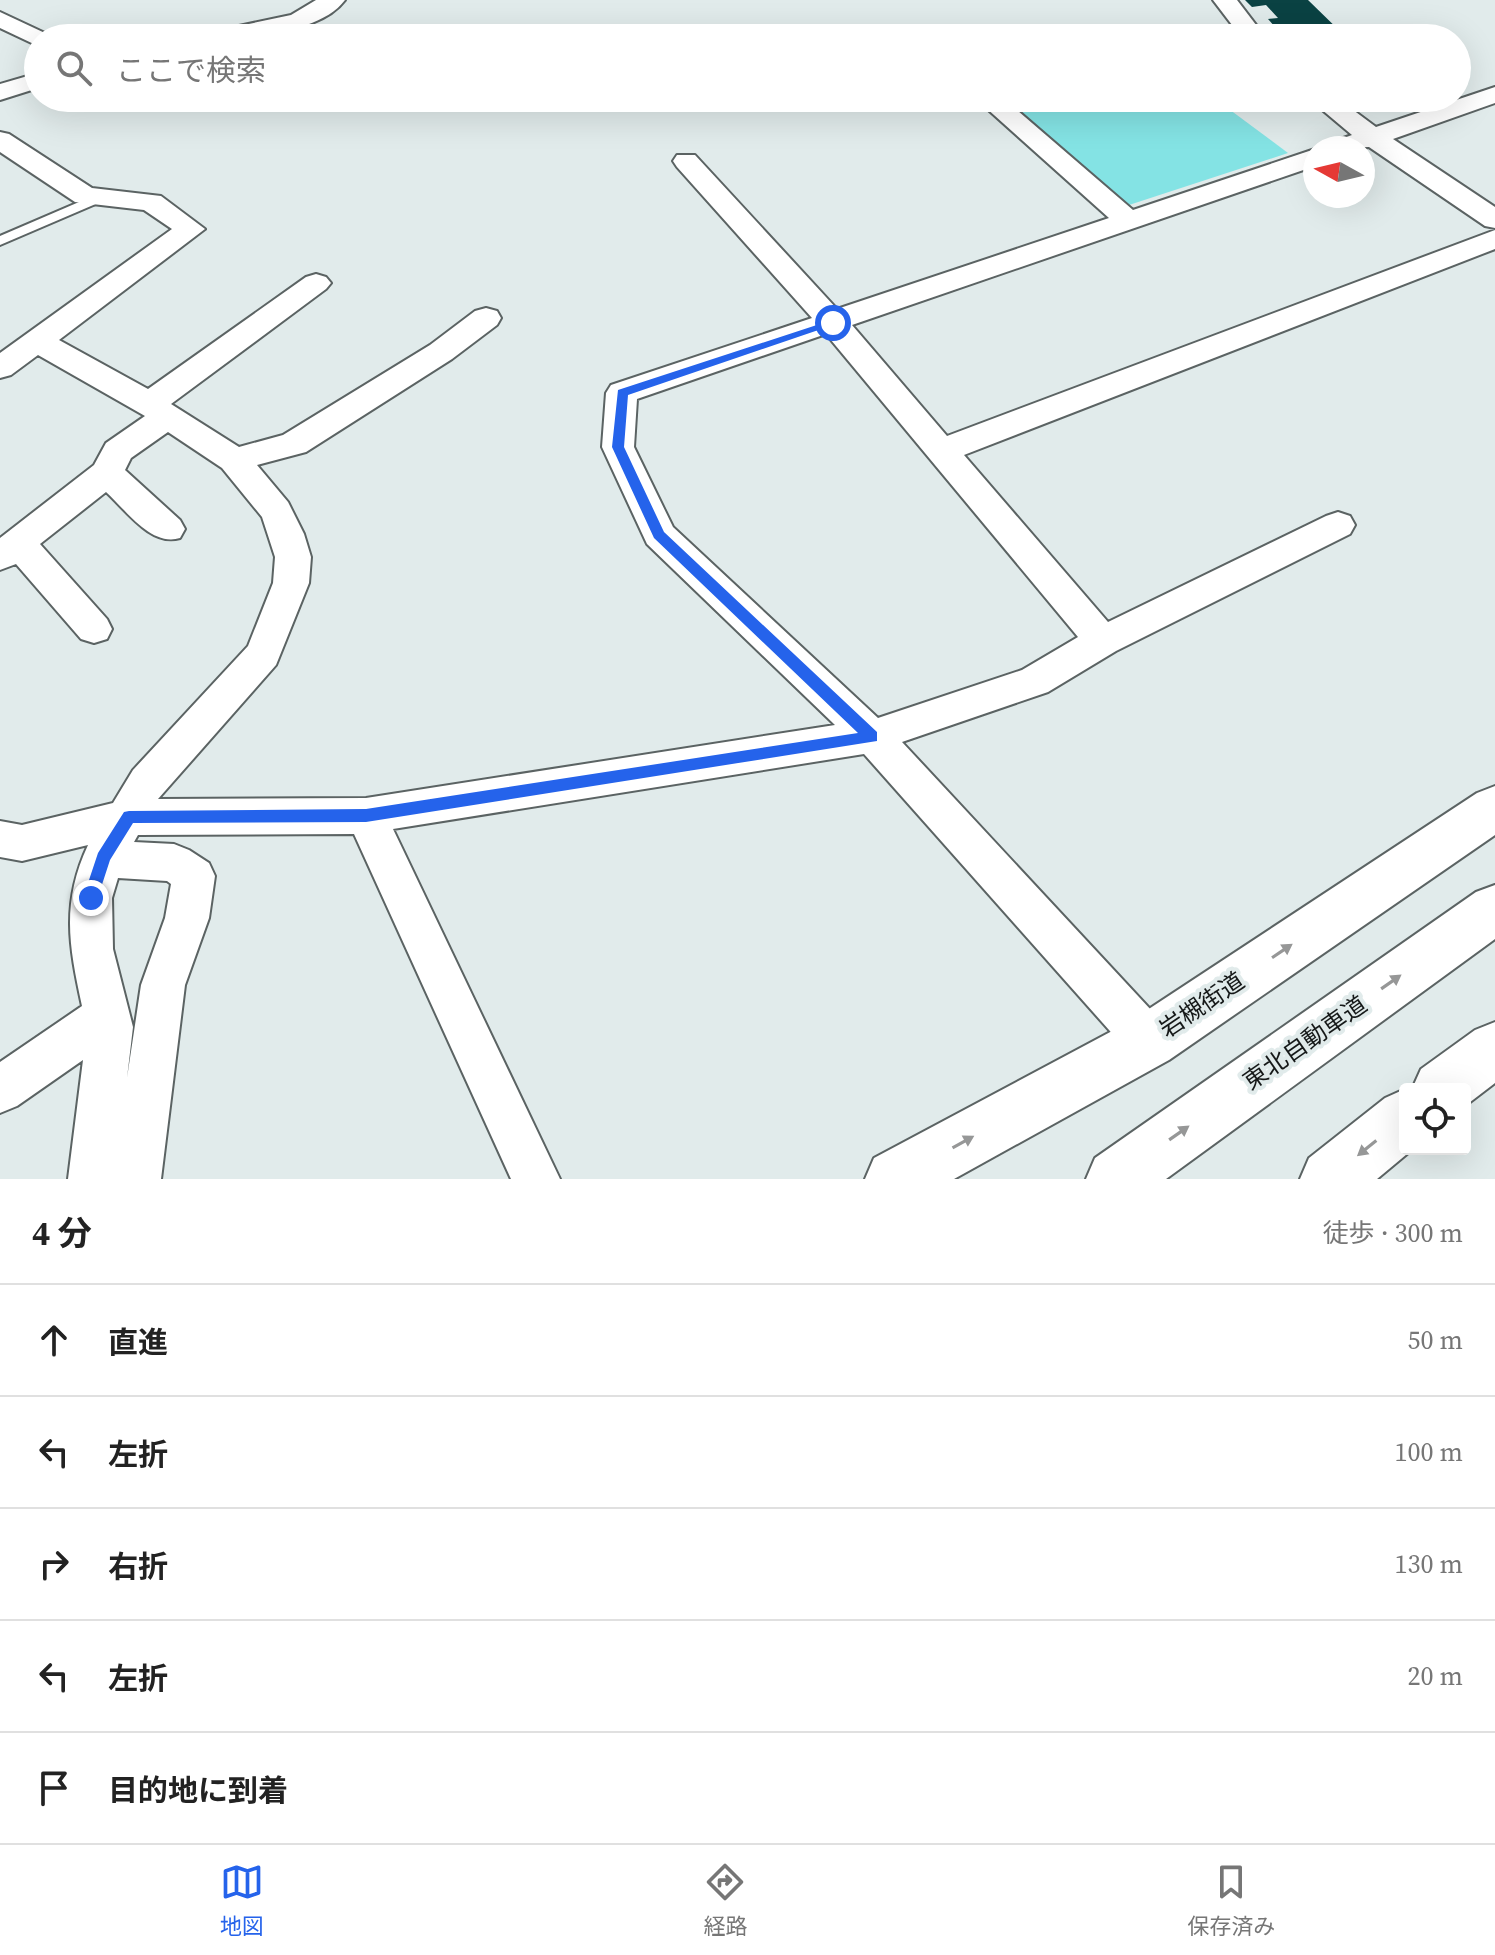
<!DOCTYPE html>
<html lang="ja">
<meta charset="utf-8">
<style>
body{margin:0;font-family:"Source Serif 4","Noto Sans JP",serif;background:#f6f6f6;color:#222}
.controls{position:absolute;right:24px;bottom:24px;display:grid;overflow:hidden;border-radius:8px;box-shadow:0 8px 32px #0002}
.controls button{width:72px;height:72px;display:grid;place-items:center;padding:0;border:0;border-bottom:2px solid #e0e0e0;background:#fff;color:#222;font:40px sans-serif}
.compass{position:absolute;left:1303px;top:136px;width:72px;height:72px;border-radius:50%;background:#fff;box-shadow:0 8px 32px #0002;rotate:278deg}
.stop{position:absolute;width:24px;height:24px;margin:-18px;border:6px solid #2563eb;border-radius:50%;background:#fff}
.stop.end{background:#2563eb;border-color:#fff;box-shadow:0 2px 8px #0008}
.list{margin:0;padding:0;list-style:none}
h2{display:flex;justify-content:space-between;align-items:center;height:104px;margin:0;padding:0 32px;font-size:34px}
h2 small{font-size:26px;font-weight:400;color:#767676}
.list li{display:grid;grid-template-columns:52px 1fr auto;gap:24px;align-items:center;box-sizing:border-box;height:112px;padding:0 32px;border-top:2px solid #e0e0e0}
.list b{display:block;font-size:30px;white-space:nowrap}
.list em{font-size:26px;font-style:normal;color:#767676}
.icon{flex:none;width:44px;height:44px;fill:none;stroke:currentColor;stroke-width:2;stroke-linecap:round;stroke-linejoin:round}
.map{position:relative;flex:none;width:1495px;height:1179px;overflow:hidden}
.search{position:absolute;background:#fff;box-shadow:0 8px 32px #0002;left:24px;right:24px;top:24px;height:88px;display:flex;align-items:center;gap:20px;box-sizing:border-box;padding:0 28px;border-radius:44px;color:#767676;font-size:30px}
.sheet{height:664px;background:#fff}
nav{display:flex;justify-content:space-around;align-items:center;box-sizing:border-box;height:112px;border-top:2px solid #e0e0e0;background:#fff;font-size:22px;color:#767676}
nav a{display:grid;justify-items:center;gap:4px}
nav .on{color:#2563eb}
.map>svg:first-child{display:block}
.water{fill:#84e3e4}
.building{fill:#0a4243}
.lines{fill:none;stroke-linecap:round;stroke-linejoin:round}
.lane-casing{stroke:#5b6363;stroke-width:4}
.street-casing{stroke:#5b6363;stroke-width:4}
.highway-casing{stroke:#5b6363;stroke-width:4}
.lane{fill:#fff;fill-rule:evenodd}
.street{fill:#fff;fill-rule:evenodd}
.highway{fill:#fff;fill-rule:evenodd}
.oneway{fill:#969797}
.route{fill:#2563eb}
.labels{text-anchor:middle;stroke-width:8;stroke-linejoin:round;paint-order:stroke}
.near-street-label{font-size:24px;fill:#151818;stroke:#e1ebeb}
</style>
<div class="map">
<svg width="1495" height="1179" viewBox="0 0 1495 1179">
<rect width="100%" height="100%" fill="#e1ebeb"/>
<path class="water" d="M 1005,98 L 1214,98 L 1288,153 L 1129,205 Z"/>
<path class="building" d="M 1245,0 L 1308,0 L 1347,38 L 1299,38 L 1287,26 L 1275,27 L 1268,19 L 1278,18 L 1266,5 L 1252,7 Z
M 1341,98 L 1416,98 L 1416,101 L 1363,107 L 1340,101 Z"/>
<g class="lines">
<g class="lane-casing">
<path id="lane" d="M 100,193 L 107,197 L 105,200 L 0,245 L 0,236 Z"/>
</g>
<g class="street-casing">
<path id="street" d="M 316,0 L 345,0 C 319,35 242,38 203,38 L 206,33 L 291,15 Z
M 1213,0 L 1237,0 L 1266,38 L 1242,38 Z
M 0,12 L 47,34 L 49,38 L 38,38 L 38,46 L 0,28 Z
M 38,73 L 38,88 L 0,100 L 0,84 Z
M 1495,87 L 1495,103 L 1393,139 L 1495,207 L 1495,228 L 1485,226 L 1369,147 L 1328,148 L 1332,142 L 1352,135 L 1308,98 L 1337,98 L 1376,127 Z
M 975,98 L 1003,98 L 1133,210 L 1315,149 L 1315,166 L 852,325 L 947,436 L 1495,230 L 1495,249 L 964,455 L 1108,622 L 1326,516 L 1338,512 L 1350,516 L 1355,525 L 1350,534 L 1116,651 L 1048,692 L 902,742 L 1165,1025 L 1172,1041 L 1165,1057 L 1149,1063 L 1133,1057 L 864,754 L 393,829 L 560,1179 L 511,1179 L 354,834 L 138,835 L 134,842 L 174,844 L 189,850 L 209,863 L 215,876 L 209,918 L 185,985 L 161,1179 L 68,1179 L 83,1060 L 17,1106 L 0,1113 L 0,1062 L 82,1006 C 69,946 61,903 88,845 L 22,861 L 0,857 L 0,821 L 22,825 L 113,803 L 133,770 L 248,646 L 273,583 L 275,557 L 262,517 L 222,468 L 168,432 L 131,458 L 125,470 L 180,520 L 185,529 L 180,538 C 151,547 126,510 106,492 L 40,544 L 107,619 L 112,629 L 107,639 L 94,643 L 81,639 L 16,564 L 0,570 L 0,538 L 94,465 L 106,443 L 145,416 L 38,355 L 11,375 L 0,378 L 0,353 L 172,229 L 144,210 L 75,202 L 0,152 L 0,132 L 9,134 L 92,188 L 161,196 L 205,229 L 59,340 L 148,389 L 306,277 L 316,274 L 326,277 L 331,283 L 326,289 L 171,404 L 239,447 L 283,435 L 430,345 L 475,311 L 486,308 L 497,311 L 501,318 L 497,325 L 452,359 L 306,452 L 257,465 L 288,502 L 304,534 L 311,557 L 309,583 L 276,665 L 158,799 L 366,798 L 835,725 L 647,544 L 602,447 L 606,393 L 611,385 L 812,318 L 677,167 L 673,161 L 677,155 L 695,155 L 837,309 L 1109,218 ZM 826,334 L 1078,637 L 1022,670 L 878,718 L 673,527 L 634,447 L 637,399 ZM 118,878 L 167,881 L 171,884 L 165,918 L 141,985 L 127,1078 L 133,1027 L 113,949 L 112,898 Z"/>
</g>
<g class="highway-casing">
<path id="highway" d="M 1495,786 L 1495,835 L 1169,1060 L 954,1179 L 865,1179 L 874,1158 L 1129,1022 L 1477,793 Z
M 1495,885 L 1495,939 L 1166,1179 L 1086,1179 L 1095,1158 L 1476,892 Z
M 1495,1022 L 1495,1083 L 1465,1106 L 1465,1089 L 1412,1089 L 1421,1069 L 1475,1030 Z
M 1405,1089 L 1405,1149 L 1413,1149 L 1377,1179 L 1300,1179 L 1309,1158 L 1385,1098 Z"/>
</g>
<use href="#lane" class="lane"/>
<use href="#street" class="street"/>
<use href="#highway" class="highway"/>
</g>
<defs><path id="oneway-solid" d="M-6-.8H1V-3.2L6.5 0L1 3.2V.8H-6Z" transform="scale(2)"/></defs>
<g class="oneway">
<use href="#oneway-solid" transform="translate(1282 951) rotate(-34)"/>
<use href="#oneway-solid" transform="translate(1391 982) rotate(-35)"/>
<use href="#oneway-solid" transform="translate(1179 1133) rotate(-35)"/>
<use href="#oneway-solid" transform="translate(963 1142) rotate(-29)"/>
<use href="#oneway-solid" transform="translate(1367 1148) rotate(141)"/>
</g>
<path class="route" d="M 829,321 L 839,323 L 628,395 L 624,447 L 664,532 L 877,732 L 877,741 L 366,822 L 133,823 L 110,860 L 96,903 L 85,903 L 83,898 L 98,853 L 124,812 L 129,811 L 366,809 L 858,733 L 654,538 L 612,447 L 618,390 Z"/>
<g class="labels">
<g class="near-street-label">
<text transform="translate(1202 1005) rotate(-34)" y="8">岩槻街道</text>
<text transform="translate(1305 1043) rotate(-35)" y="8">東北自動車道</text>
</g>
</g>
</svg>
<div class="controls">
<button><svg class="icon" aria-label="locate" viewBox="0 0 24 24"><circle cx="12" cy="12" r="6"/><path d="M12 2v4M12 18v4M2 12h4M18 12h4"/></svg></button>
</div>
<svg class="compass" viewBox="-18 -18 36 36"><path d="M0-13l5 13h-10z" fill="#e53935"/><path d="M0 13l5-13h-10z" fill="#767676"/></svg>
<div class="stop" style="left:833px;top:323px"></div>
<div class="stop end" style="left:91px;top:898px"></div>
<div class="search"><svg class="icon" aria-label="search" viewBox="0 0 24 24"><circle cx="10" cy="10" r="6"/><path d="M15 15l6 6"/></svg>ここで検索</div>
</div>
<section class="sheet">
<h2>4 分<small>徒歩 · 300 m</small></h2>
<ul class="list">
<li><svg class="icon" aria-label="ahead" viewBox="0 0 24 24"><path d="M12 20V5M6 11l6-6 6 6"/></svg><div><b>直進</b></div><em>50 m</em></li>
<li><svg class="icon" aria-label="left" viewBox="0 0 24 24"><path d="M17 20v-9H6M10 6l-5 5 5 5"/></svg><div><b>左折</b></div><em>100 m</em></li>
<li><svg class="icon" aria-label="right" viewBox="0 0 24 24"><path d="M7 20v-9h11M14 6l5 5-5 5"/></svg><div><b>右折</b></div><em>130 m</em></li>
<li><svg class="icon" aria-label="left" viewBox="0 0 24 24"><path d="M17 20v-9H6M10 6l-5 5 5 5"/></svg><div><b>左折</b></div><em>20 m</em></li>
<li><svg class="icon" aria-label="arrive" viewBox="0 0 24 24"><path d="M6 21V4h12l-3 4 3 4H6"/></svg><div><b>目的地に到着</b></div></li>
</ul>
</section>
<nav>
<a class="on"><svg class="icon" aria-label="map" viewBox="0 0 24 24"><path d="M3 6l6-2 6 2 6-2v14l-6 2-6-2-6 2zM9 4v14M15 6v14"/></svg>地図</a>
<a><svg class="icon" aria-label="directions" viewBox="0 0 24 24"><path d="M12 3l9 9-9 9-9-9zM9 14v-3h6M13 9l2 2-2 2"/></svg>経路</a>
<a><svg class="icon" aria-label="saved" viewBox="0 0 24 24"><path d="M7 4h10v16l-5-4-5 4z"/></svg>保存済み</a>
</nav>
